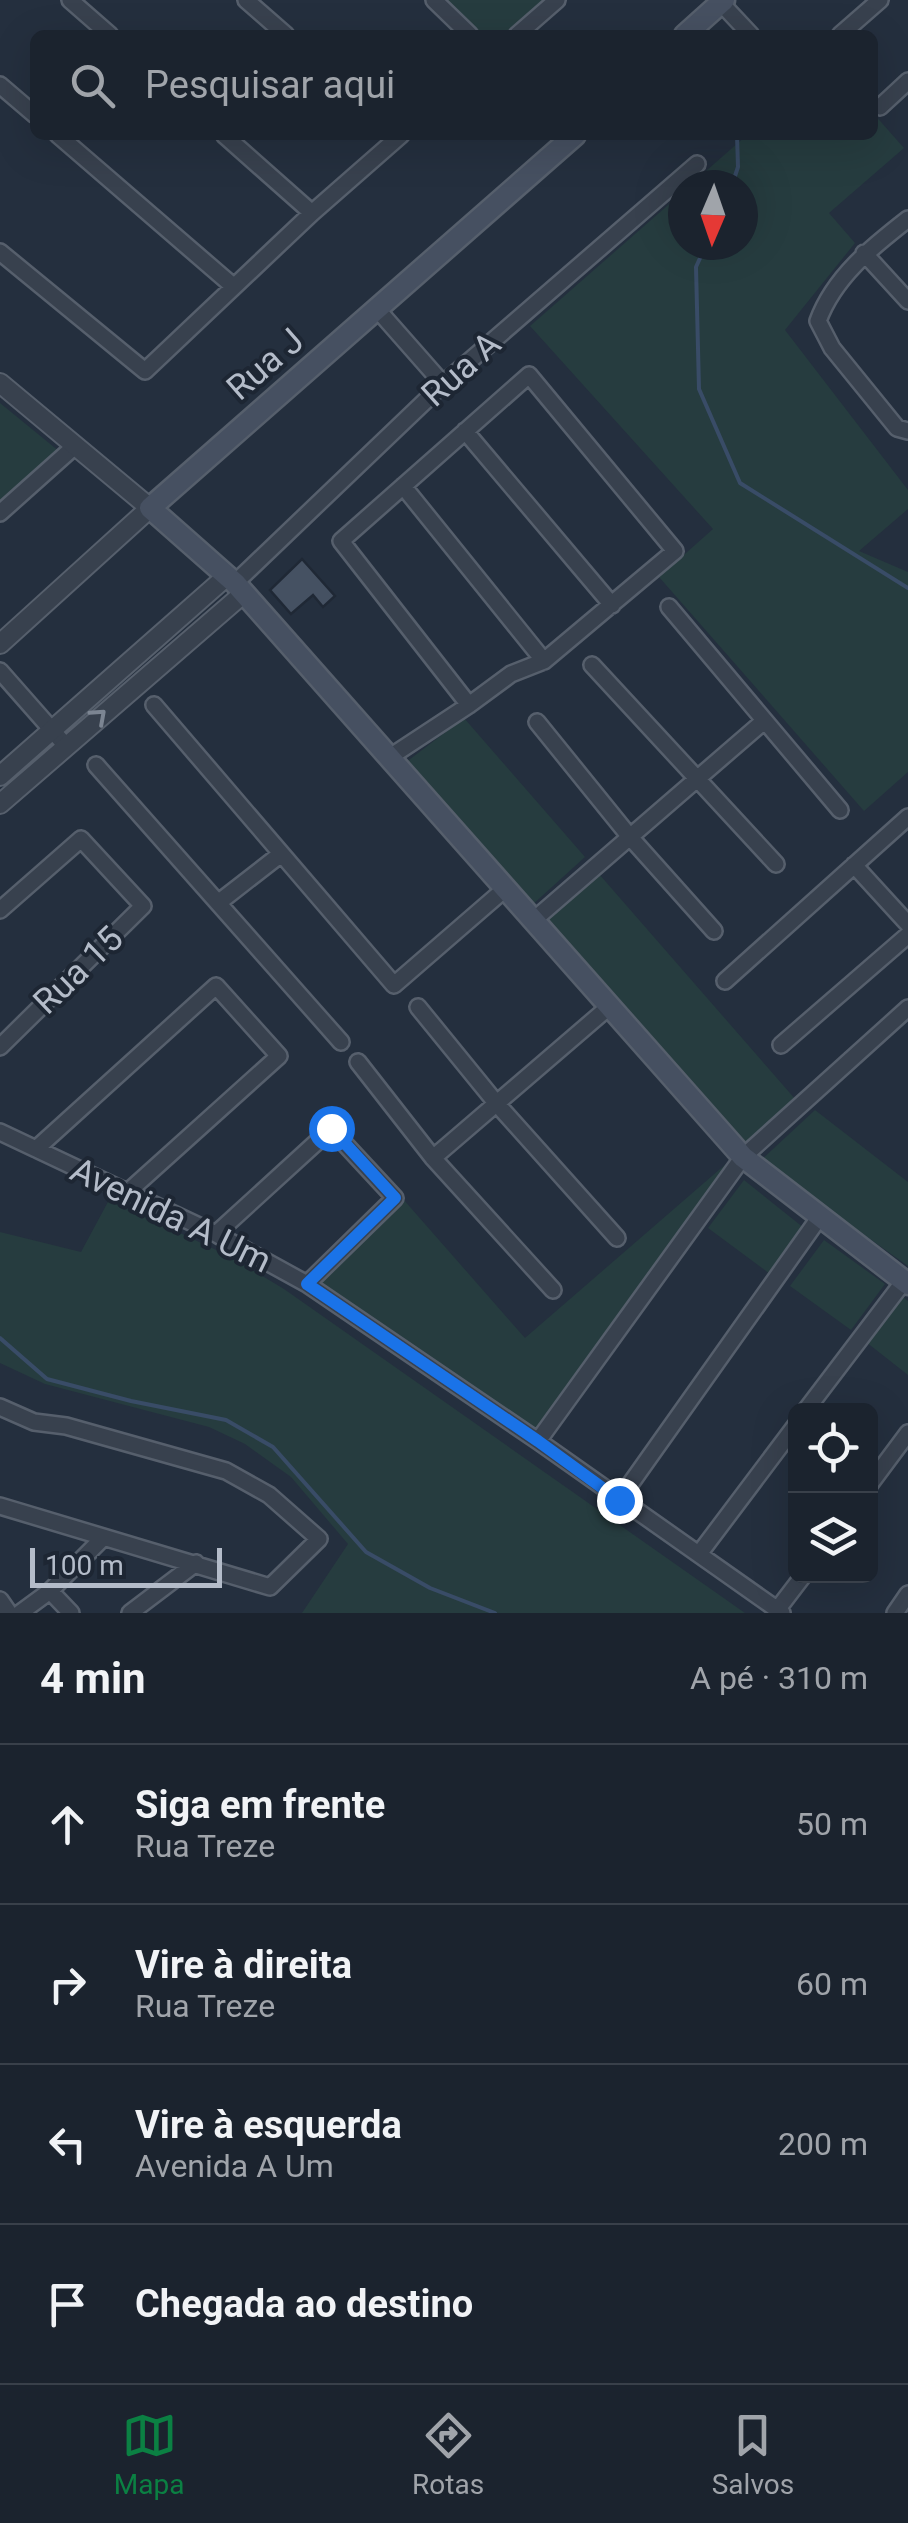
<!DOCTYPE html>
<html lang="pt">
<meta charset="utf-8">
<style>
body{margin:0;font-family:Roboto,sans-serif;background:#242b36;color:#f1f3f6}
.controls{position:absolute;right:30px;bottom:30px;display:grid;overflow:hidden;border-radius:15px;box-shadow:0 10px 40px #0002}
.controls button{width:90px;height:90px;display:grid;place-items:center;padding:0;border:0;border-bottom:2px solid #39404a;background:#1b232e;color:#f1f3f6;font:50px sans-serif}
.compass{position:absolute;left:668px;top:170px;width:90px;height:90px;border-radius:50%;background:#1b232e;box-shadow:0 10px 40px #0002;rotate:182deg}
.scale{position:absolute;left:30px;bottom:25px;width:192px;box-sizing:border-box;padding-left:10px;border:5px solid #b4bcc9;border-top:0;font-size:28px;line-height:35px;white-space:nowrap;color:#b4bcc9;-webkit-text-stroke:8px #1d2633;paint-order:stroke}
.stop{position:absolute;width:30px;height:30px;margin:-22px;border:8px solid #1a73e8;border-radius:50%;background:#fff}
.stop.end{background:#1a73e8;border-color:#fff;box-shadow:0 2px 10px #0008}
.list{margin:0;padding:0;list-style:none}
h2{display:flex;justify-content:space-between;align-items:center;height:130px;margin:0;padding:0 40px;font-size:42px}
h2 small{font-size:32px;font-weight:400;color:#a0a4aa}
.list li{display:grid;grid-template-columns:65px 1fr auto;gap:30px;align-items:center;box-sizing:border-box;height:160px;padding:0 40px;border-top:2px solid #39404a}
.list b{display:block;font-size:38px;white-space:nowrap}
.list p{margin:0;font-size:32px;white-space:nowrap;color:#a0a4aa}
.list em{font-size:32px;font-style:normal;color:#a0a4aa}
.icon{flex:none;width:55px;height:55px;fill:none;stroke:currentColor;stroke-width:2;stroke-linecap:round;stroke-linejoin:round}
.map{position:relative;flex:none;width:908px;height:1613px;overflow:hidden}
.search{position:absolute;background:#1b232e;box-shadow:0 10px 40px #0002;left:30px;right:30px;top:30px;height:110px;display:flex;align-items:center;gap:25px;box-sizing:border-box;padding:0 35px;border-radius:15px;color:#a0a4aa;font-size:38px}
.sheet{height:770px;background:#1b232e}
nav{display:flex;justify-content:space-around;align-items:center;box-sizing:border-box;height:140px;border-top:2px solid #39404a;background:#1b232e;font-size:28px;color:#a0a4aa}
nav a{display:grid;justify-items:center;gap:5px}
nav .on{color:#0b8043}
.map>svg:first-child{display:block}
.green{fill:#263c3f}
.lines{fill:none;stroke-linecap:round;stroke-linejoin:round}
.stream{stroke:#394c67;stroke-width:4}
.building{fill:#455162;stroke:#1f2835;stroke-width:2.5}
.minor-casing{stroke:#565f6c;stroke-width:20}
.tertiary-casing{stroke:#565f6c;stroke-width:22}
.secondary-casing{stroke:#565f6c;stroke-width:25}
.minor{stroke:#38414e;stroke-width:15}
.tertiary{stroke:#38414e;stroke-width:18}
.secondary{stroke:#465061;stroke-width:20}
.oneway{stroke:#7c8592}
.route{stroke:#1a73e8;stroke-width:12}
.labels{text-anchor:middle;stroke-width:8;stroke-linejoin:round;paint-order:stroke}
.street-label{font-size:35px;fill:#b4bcc9;stroke:#1d2633}
</style>
<div class="map">
<svg width="908" height="1613" viewBox="0 0 908 1613">
<rect width="100%" height="100%" fill="#242f3e"/>
<path class="green" d="M 442,0 L 549,0 L 509,35 L 478,35 Z
M 873,113 L 904,148 L 829,213 L 855,243 L 785,330 L 908,490 L 908,509 L 859,551 L 908,572 L 908,772 L 864,811 L 659,577 L 713,529 L 530,326 L 683,192 L 683,245 L 743,245 L 743,185 L 690,185 L 747,135 L 873,135 Z
M 0,403 L 60,452 L 0,507 Z
M 464,718 L 585,857 L 531,906 L 405,763 Z
M 599,874 L 796,1100 L 745,1147 L 545,921 Z
M 815,1110 L 908,1182 L 908,1266 L 760,1161 Z
M 727,1163 L 537,1434 L 317,1284 L 403,1199 L 525,1338 Z
M 744,1180 L 804,1228 L 770,1274 L 708,1228 Z
M 109,1200 L 227,1255 L 284,1289 L 745,1613 L 302,1613 L 348,1544 L 291,1477 L 245,1444 L 209,1427 L 45,1384 L 0,1363 L 0,1232 L 81,1252 Z
M 824,1240 L 885,1284 L 851,1330 L 790,1286 Z
M 902,1296 L 908,1301 L 908,1375 L 866,1342 Z"/>
<g class="lines">
<path class="stream" d="M 732,185 L 738,167 L 737,135
M 706,245 L 696,267 L 699,389 L 740,483 L 908,588
M 0,1338 L 47,1379 L 131,1401 L 226,1420 L 273,1447 L 366,1552 L 430,1588 L 495,1613"/>
</g>
<path class="building" d="M 302,559 L 335,596 L 323,607 L 313,595 L 291,614 L 270,590 Z"/>
<g class="lines">
<g class="minor-casing">
<path id="minor" d="M 70,0 L 110,35
M 246,0 L 286,35
M 434,0 L 470,35
M 721,3 L 751,35
M 517,35 L 557,0
M 840,35 L 880,0
M 0,85 L 35,115
M 880,107 L 908,81
M 58,135 L 233,286
M 224,135 L 312,213
M 908,219 C 872,247 834,277 818,321 L 832,348 L 897,428 L 908,431
M 0,252 L 145,371 L 312,213 L 401,135
M 864,253 L 908,301
M 377,309 L 443,384
M 465,431 L 612,605
M 403,486 L 544,661
M 0,513 L 75,446
M 235,583 L 443,384 L 697,164
M 669,607 L 840,810
M 592,665 L 776,864
M 0,671 L 66,746
M 154,705 L 394,985 L 506,888
M 537,722 L 630,837 L 714,931
M 390,757 L 469,705 L 511,674 L 544,661 L 675,551 L 529,375 L 341,541 L 469,705
M 96,765 L 341,1042
M 854,865 L 908,924
M 218,903 L 281,854
M 0,910 L 81,839 L 143,906 L 0,1047
M 535,919 L 764,721
M 725,981 L 908,817
M 418,1007 L 497,1104 L 617,1238
M 781,1045 L 908,935
M 358,1062 L 433,1158 L 553,1290
M 0,1132 L 216,1234 L 307,1284 L 538,1441 L 782,1613
M 36,1149 L 216,986 L 279,1056 L 129,1191
M 433,1158 L 610,1006
M 216,1234 L 331,1129 L 395,1198 L 307,1284
M 0,1407 L 34,1422 L 66,1426 L 226,1471 L 269,1495 L 319,1539 L 270,1587 L 0,1506
M 806,1410 L 904,1281
M 538,1441 L 743,1157 L 908,1008
M 870,1484 L 908,1433
M 619,1500 L 819,1218
M 699,1554 L 796,1425
M 50,1591 L 71,1613
M 0,1600 L 9,1613
M 777,1610 L 803,1576
M 20,1613 L 50,1591 L 103,1538
M 130,1613 L 196,1563
M 895,1613 L 908,1594"/>
</g>
<g class="tertiary-casing">
<path id="tertiary" d="M 0,383 L 150,508 L 0,644
M 0,776 L 227,576
M 0,804 L 244,593"/>
</g>
<g class="secondary-casing">
<path id="secondary" d="M 685,35 L 724,0
M 575,135 L 150,508 L 235,583 L 743,1157 L 908,1284"/>
</g>
<use href="#minor" class="minor"/>
<use href="#tertiary" class="tertiary"/>
<use href="#secondary" class="secondary"/>
</g>
<defs><path id="oneway-chevron" d="M-2-3.5L2.5 0L-2 3.5" fill="none" stroke-width="1.6" stroke-linecap="round" stroke-linejoin="round" transform="scale(2.5)"/></defs>
<use class="oneway" href="#oneway-chevron" transform="translate(99 716) rotate(-42)"/>
<g class="lines">
<path class="route" d="M 331,1128 L 395,1198 L 307,1284 L 538,1441 L 619,1500"/>
</g>
<g class="labels">
<g class="street-label">
<text transform="translate(265 364) rotate(-41)" y="12">Rua J</text>
<text transform="translate(461 369) rotate(-42)" y="12">Rua A</text>
<text transform="translate(78 970) rotate(-44)" y="12">Rua 15</text>
<text transform="translate(171 1215) rotate(26)" y="12">Avenida A Um</text>
</g>
</g>
</svg>
<div class="controls">
<button><svg class="icon" aria-label="locate" viewBox="0 0 24 24"><circle cx="12" cy="12" r="6"/><path d="M12 2v4M12 18v4M2 12h4M18 12h4"/></svg></button>
<button><svg class="icon" aria-label="layers" viewBox="0 0 24 24"><path d="M12 4l9 5-9 5-9-5zM3 14l9 5 9-5"/></svg></button>
</div>
<svg class="compass" viewBox="-18 -18 36 36"><path d="M0-13l5 13h-10z" fill="#e53935"/><path d="M0 13l5-13h-10z" fill="#a0a4aa"/></svg>
<div class="scale">100 m</div>
<div class="stop" style="left:331px;top:1128px"></div>
<div class="stop end" style="left:619px;top:1500px"></div>
<div class="search"><svg class="icon" aria-label="search" viewBox="0 0 24 24"><circle cx="10" cy="10" r="6"/><path d="M15 15l6 6"/></svg>Pesquisar aqui</div>
</div>
<section class="sheet">
<h2>4 min<small>A pé · 310 m</small></h2>
<ul class="list">
<li><svg class="icon" aria-label="ahead" viewBox="0 0 24 24"><path d="M12 20V5M6 11l6-6 6 6"/></svg><div><b>Siga em frente</b><p>Rua Treze</p></div><em>50 m</em></li>
<li><svg class="icon" aria-label="right" viewBox="0 0 24 24"><path d="M7 20v-9h11M14 6l5 5-5 5"/></svg><div><b>Vire à direita</b><p>Rua Treze</p></div><em>60 m</em></li>
<li><svg class="icon" aria-label="left" viewBox="0 0 24 24"><path d="M17 20v-9H6M10 6l-5 5 5 5"/></svg><div><b>Vire à esquerda</b><p>Avenida A Um</p></div><em>200 m</em></li>
<li><svg class="icon" aria-label="arrive" viewBox="0 0 24 24"><path d="M6 21V4h12l-3 4 3 4H6"/></svg><div><b>Chegada ao destino</b></div></li>
</ul>
</section>
<nav>
<a class="on"><svg class="icon" aria-label="map" viewBox="0 0 24 24"><path d="M3 6l6-2 6 2 6-2v14l-6 2-6-2-6 2zM9 4v14M15 6v14"/></svg>Mapa</a>
<a><svg class="icon" aria-label="directions" viewBox="0 0 24 24"><path d="M12 3l9 9-9 9-9-9zM9 14v-3h6M13 9l2 2-2 2"/></svg>Rotas</a>
<a><svg class="icon" aria-label="saved" viewBox="0 0 24 24"><path d="M7 4h10v16l-5-4-5 4z"/></svg>Salvos</a>
</nav>
